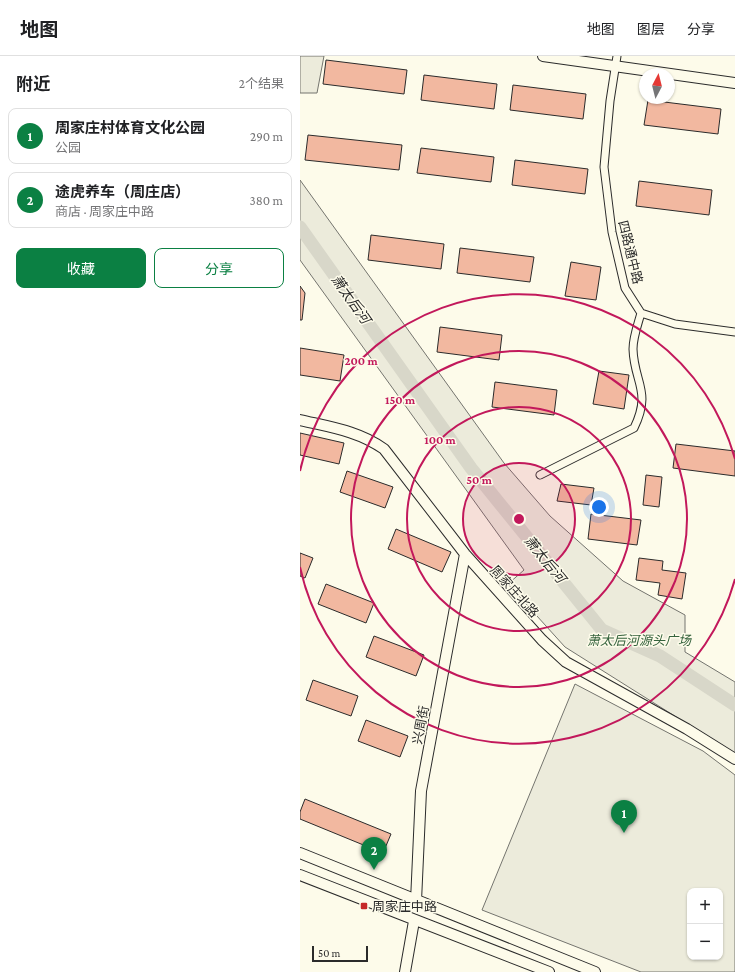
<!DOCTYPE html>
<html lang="zh">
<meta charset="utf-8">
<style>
body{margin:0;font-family:"Crimson Pro","Noto Sans SC",serif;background:#f6f6f6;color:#202124}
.controls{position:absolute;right:12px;bottom:12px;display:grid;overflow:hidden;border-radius:8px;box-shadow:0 1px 3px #0004}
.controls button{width:36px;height:36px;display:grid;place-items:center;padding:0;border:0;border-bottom:1px solid #e0e0e0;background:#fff;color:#202124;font:20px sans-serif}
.compass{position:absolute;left:339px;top:12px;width:36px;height:36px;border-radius:50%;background:#fff;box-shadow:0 1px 3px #0004;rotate:7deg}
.scale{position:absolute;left:12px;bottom:10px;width:56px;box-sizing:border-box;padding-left:4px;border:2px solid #2b2b2b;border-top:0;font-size:11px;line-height:14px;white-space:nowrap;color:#2b2b2b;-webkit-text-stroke:3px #fdfbea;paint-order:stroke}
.you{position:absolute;left:299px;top:451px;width:14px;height:14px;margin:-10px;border:3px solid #fff;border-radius:50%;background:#1a73e8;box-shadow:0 0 0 6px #1a73e833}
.badge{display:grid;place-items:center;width:26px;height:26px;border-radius:50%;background:#0b8043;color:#fff;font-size:13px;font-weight:700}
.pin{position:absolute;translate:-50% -33px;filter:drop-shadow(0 1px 2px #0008)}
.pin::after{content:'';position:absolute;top:21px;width:14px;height:12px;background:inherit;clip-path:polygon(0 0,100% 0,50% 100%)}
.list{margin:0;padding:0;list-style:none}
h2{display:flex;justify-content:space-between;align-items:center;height:52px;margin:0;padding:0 16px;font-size:17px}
h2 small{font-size:13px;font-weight:400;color:#757577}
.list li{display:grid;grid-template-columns:26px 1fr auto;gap:12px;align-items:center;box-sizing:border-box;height:56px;margin:0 8px 8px;padding:0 8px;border:1px solid #e0e0e0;border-radius:8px}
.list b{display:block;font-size:15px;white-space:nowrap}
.list p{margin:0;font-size:13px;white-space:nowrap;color:#757577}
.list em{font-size:13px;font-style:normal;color:#757577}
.actions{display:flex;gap:8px;padding:12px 16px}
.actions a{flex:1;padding:9px 0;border:1px solid #0b8043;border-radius:8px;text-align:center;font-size:14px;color:#0b8043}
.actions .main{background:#0b8043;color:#fff}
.map{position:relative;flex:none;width:435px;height:916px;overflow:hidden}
header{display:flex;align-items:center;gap:24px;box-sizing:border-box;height:56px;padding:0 20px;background:#fff;border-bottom:1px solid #e0e0e0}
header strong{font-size:19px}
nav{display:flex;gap:22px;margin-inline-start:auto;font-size:14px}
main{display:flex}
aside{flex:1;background:#fff}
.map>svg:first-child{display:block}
.green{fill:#ecebdb;stroke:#74746e;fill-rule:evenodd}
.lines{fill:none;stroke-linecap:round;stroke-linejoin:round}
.river{stroke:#d8d7c9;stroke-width:13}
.building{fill:#f2b8a0;stroke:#2b2b2b}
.street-casing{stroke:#2b2b2b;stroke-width:9}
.secondary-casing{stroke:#2b2b2b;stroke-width:12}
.street{stroke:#fdfbea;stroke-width:7}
.secondary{stroke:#fdfbea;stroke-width:10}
.ring{fill:none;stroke:#c2185b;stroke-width:2}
.poi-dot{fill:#c62828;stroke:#fdfbea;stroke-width:1.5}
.labels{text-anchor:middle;stroke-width:3;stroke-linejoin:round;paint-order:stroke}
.street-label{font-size:13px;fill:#2b2b2b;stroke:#fdfbea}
.park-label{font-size:13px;font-style:italic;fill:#34623c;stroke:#fdfbea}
.poi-label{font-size:13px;fill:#2b2b2b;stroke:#fdfbea;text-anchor:start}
.water-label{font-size:14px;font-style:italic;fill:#2b2b2b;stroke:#fdfbea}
.centre{fill:#c2185b;stroke:#fdfbea;stroke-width:2}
.ring-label{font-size:12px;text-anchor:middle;font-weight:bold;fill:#c2185b;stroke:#fdfbea;stroke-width:3;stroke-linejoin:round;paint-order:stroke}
</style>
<header>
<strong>地图</strong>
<nav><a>地图</a><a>图层</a><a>分享</a></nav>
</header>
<main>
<aside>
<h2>附近<small>2个结果</small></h2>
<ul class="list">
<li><span class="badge">1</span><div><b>周家庄村体育文化公园</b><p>公园</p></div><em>290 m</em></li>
<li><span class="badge">2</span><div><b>途虎养车（周庄店）</b><p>商店 · 周家庄中路</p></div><em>380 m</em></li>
</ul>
<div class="actions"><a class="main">收藏</a><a>分享</a></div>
</aside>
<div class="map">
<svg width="435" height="916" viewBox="0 0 435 916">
<rect width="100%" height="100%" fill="#fdfbea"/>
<path class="green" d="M 0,0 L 24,0 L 17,37 L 0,37 Z
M 0,124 L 204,407 L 250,460 L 323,525 L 385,559 L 385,596 L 435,626 L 435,698 L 265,591 L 208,528 L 224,514 L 0,204 Z
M 275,628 L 403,695 L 435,719 L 435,916 L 341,916 L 182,854 ZM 390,835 L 420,835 L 420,901 L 390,901 Z"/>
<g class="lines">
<path class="river" d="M 0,171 L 171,412 L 302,574 L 360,600 L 435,649"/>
</g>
<path class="building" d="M 26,4 L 107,14 L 104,38 L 23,28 Z
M 124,19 L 197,28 L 194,53 L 121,44 Z
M 213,29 L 286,38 L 283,63 L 210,54 Z
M 348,44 L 421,53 L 418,78 L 344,69 Z
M 8,79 L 102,89 L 99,114 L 5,104 Z
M 121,92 L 194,101 L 191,126 L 117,117 Z
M 215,104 L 288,113 L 285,138 L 212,129 Z
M 339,125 L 412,134 L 409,159 L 336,150 Z
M 71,179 L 144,188 L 141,213 L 68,204 Z
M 160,192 L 234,201 L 230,226 L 157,217 Z
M 271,206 L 301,211 L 296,244 L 265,240 Z
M 0,230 L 5,237 L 2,264 L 0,264 Z
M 140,271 L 202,279 L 199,304 L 137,296 Z
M 0,292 L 44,299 L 40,325 L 0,319 Z
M 299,315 L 329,319 L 324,353 L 293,348 Z
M 195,326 L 257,334 L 254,359 L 192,351 Z
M 0,377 L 44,387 L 39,408 L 0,399 Z
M 376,388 L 435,395 L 435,420 L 373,412 Z
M 47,415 L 93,431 L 85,452 L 40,436 Z
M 346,419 L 362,421 L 359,451 L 343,449 Z
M 261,428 L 294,432 L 291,449 L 257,445 Z
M 291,458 L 341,464 L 337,489 L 288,483 Z
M 96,473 L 151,496 L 142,516 L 88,493 Z
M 0,497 L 13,502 L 5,522 L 0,520 Z
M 339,502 L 363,505 L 362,514 L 386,517 L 382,543 L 358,539 L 360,527 L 336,524 Z
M 26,528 L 74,547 L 66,567 L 18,548 Z
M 74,580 L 124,599 L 116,620 L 66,601 Z
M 13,624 L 58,640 L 51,660 L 6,644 Z
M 66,664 L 108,680 L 100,701 L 58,685 Z
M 5,743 L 91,778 L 83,797 L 0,763 L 0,756 Z"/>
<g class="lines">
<g class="street-casing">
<path id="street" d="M 341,257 L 375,268 L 435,276
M 240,419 L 334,372 C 352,335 334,327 333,293 C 333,281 338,268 341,257 L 325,232 L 312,176 L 304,111 L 310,45 L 317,0"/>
</g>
<g class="secondary-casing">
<path id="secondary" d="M 243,0 L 435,27
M 0,364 C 30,371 59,375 84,393 L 165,498 L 242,584 L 266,606 L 387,673 L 435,703
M 0,797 L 295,916
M 0,819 L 249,916
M 116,845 L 121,735 L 165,498
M 105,916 L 114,865"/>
</g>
<use href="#street" class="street"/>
<use href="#secondary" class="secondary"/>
</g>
<circle cx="219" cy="463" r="56" fill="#c2185b" fill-opacity=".12"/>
<g class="ring">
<circle cx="219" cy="463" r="56"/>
<circle cx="219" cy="463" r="112"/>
<circle cx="219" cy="463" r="168"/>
<path d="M435 523A224 224 0 0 1 0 511M0 415A224 224 0 0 1 435 403"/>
</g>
<rect class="poi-dot" x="60" y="846" width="8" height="8" rx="2"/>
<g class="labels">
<g class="street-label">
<text transform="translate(331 196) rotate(76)" y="5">四路通中路</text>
<text transform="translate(215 535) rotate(48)" y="5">周家庄北路</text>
<text transform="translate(120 669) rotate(-79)" y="5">兴周街</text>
</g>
<g class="park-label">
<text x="339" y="589">萧太后河源头广场</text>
</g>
<g class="poi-label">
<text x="72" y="855">周家庄中路</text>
</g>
<g class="water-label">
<text transform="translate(51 243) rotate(55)" y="5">萧太后河</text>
<text transform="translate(245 503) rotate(51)" y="5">萧太后河</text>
</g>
</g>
<circle cx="219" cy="463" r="6" class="centre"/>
<g class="ring-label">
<text x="61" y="309">200 m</text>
<text x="100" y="348">150 m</text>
<text x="140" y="388">100 m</text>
<text x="179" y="428">50 m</text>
</g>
</svg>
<div class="controls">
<button>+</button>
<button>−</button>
</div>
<svg class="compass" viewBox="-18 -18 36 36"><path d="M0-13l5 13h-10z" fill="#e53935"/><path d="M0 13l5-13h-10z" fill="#757577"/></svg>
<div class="scale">50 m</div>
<div class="you"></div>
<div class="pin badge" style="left:324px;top:777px">1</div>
<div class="pin badge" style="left:74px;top:814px">2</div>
</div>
</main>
